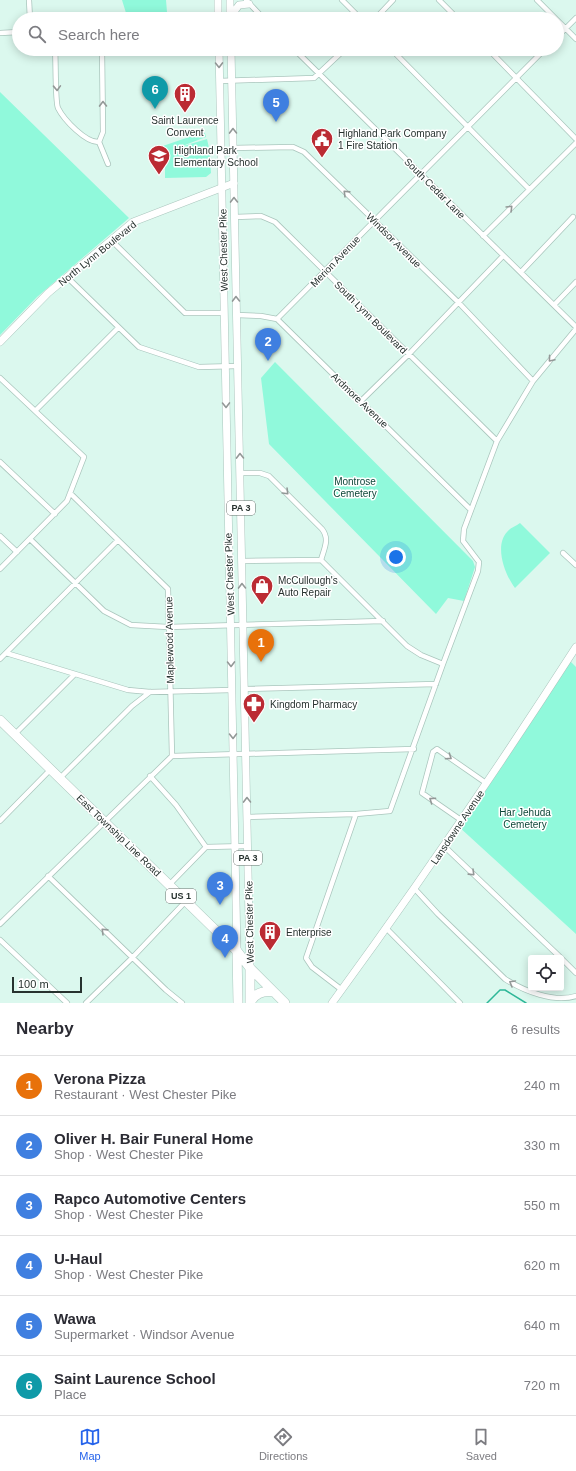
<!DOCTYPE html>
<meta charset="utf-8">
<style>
body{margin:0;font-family:Helvetica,sans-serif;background:#f2f2f3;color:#2b2b33}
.controls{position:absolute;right:12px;bottom:12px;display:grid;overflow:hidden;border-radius:4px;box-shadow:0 2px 10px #0003}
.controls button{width:36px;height:36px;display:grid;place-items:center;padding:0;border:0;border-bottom:1px solid #e1e1e2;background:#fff;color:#2b2b33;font:20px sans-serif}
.scale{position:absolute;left:12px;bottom:10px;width:70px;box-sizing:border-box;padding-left:4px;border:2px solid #27322f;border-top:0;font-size:11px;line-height:14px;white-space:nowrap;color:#27322f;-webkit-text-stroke:3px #fff;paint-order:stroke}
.you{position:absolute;left:396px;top:557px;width:14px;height:14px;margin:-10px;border:3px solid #fff;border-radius:50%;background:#1a73e8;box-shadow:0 0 0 6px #1a73e833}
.badge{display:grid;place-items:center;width:26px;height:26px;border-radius:50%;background:#2563eb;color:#fff;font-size:13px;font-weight:700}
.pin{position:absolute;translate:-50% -33px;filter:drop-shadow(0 1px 2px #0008)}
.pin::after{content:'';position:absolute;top:21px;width:14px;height:12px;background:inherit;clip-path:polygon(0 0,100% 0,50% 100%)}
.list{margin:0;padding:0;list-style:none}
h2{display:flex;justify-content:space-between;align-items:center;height:52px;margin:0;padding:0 16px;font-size:17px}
h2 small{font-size:13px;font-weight:400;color:#7c7c81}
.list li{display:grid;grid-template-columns:26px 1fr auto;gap:12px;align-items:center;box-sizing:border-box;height:60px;padding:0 16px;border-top:1px solid #e1e1e2}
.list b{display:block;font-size:15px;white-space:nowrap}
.list p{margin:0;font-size:13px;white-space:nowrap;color:#7c7c81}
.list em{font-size:13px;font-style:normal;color:#7c7c81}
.icon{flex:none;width:22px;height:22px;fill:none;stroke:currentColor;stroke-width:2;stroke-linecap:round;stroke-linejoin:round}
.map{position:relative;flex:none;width:576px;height:1003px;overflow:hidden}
.search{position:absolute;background:#fff;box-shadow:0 2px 10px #0003;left:12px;right:12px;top:12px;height:44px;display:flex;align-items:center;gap:10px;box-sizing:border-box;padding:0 14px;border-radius:22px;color:#7c7c81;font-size:15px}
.sheet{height:412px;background:#fff}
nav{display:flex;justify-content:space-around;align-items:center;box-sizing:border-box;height:56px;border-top:1px solid #e1e1e2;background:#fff;font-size:11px;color:#7c7c81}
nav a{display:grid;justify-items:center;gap:2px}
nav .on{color:#2563eb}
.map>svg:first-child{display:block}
.green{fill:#90f9db}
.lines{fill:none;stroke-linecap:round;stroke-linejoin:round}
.stream{stroke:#2eb798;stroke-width:1.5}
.street-casing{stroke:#aac6bd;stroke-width:6}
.secondary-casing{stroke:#aac6bd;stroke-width:8}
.primary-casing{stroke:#aac6bd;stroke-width:8}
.highway-casing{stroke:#aac6bd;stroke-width:10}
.street{stroke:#fff;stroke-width:4.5}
.secondary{stroke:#fff;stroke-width:7}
.primary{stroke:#fff;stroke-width:7}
.highway{stroke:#fff;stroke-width:9}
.oneway{stroke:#939897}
.labels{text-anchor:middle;stroke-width:3;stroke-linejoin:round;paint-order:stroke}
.shield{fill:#fff;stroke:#68706d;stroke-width:1}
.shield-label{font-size:9px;font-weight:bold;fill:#27322f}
.poi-label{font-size:10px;fill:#27322f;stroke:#fff;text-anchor:start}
.street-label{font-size:10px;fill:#27322f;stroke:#fff}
.park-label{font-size:10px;fill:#0e4739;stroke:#fff}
</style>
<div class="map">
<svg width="576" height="1003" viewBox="0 0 576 1003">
<rect width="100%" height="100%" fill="#dbf8ee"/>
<path class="green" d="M 122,0 L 166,0 L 167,12 L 126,13 Z
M 0,92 L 129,218 L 37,297 L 0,335 Z
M 201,133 L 205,133 L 206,137 L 177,148 L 207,139 L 209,148 L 211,173 L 206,177 L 165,178 L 165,153 L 150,157 L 148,151 Z
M 275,362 L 473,561 L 475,567 L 464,601 L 448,598 L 436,614 L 269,444 L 261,378 Z
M 520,523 L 550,553 L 515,588 C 505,575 494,546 507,532 C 510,528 516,526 520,523 Z
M 568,659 L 576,667 L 576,934 L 458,826 Z"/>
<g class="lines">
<path class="stream" d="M 487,1003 L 500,990 L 505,990 L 526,1003"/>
<g class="street-casing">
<path id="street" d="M 29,0 L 30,19
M 246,0 L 264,19
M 342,0 L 361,19
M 439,0 L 458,19
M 537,0 L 556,19
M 375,19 L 393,0
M 557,20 L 576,39
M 0,33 L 19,32
M 557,37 L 576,18
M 55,49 C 56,59 55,102 58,108 C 64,120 86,143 99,142
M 102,49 L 103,132 L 99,142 L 108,164
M 294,49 L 576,327
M 391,49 L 529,189
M 488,49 L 576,139
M 219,81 L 314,78 L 345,49
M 233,148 L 293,147 L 304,152 L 459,303 L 533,381
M 235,217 L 261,216 L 275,222 L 497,441
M 483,236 L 576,143
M 111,240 L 185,313 L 224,313
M 521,272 L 573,217
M 67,277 L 139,347 L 199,367 L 238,366
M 554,305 L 576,282
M 237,315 L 261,316 L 277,319 L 471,510
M 277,319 L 545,49
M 0,378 L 84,457 L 67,501 L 0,569
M 361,401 L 409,354 L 503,256
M 35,411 L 118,328
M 0,462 L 55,514
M 240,473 L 260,473 L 269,476 L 322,529 C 330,539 324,549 321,560
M 70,493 L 168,589 L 172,756
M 0,536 L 17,552
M 30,539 L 104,611 L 131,625 L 168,627 L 383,621
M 563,553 L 576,565
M 242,561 L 321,560 L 407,646 L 421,655 L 443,664
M 6,653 L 128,690 L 150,692 L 232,690
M 0,659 L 118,540
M 244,689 L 436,684
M 15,734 L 74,675
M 150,776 L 176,805 L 206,847
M 60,778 L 132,706 L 150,692
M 247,817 L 356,814 L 390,811 L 443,664 L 478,571 L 479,562 L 463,541 L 464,529 L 497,441 L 533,381 L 576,329
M 461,820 L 422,793 L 433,752 L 437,749 L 486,783
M 0,821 L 51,769
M 444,846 L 561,958
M 206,847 L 248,846
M 48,876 L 166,990 L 182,1003
M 169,885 L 206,847
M 414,888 L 438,914 L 505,979 C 524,991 554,1003 576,996
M 0,924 L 172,756 L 414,749
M 387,929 L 460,1003
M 0,940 L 67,1003
M 561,958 L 576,973
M 342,990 L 312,967 L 306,958 L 356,814
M 86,1003 L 132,958 L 186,901"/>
</g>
<g class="secondary-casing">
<path id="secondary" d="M 0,342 L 48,293 L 133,222 L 234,183"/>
</g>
<g class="primary-casing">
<path id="primary" d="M 218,0 L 218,19
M 230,0 L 230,15
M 230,17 L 239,5 L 249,4
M 219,49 L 237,951
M 231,49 L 250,968
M 332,1003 C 417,887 498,768 576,647"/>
</g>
<g class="highway-casing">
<path id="highway" d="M 0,720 L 237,951 L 250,968 L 285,1003
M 237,951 L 238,1003
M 250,968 L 250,1003
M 250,1003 C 255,993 263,990 274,992"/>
</g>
<use href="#street" class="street"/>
<use href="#secondary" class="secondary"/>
<use href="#primary" class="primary"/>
<use href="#highway" class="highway"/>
</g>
<defs><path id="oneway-chevron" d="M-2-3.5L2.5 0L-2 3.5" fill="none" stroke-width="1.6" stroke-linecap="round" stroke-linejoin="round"/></defs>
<g class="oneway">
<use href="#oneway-chevron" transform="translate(219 65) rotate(89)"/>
<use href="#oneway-chevron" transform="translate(57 88) rotate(88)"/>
<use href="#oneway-chevron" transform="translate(103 104) rotate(-91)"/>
<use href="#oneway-chevron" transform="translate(233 131) rotate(-91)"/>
<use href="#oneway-chevron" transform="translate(346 193) rotate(-136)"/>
<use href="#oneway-chevron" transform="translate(234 200) rotate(-91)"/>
<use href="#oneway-chevron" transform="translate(510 208) rotate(-45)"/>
<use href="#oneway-chevron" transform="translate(236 299) rotate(-91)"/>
<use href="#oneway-chevron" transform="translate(551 359) rotate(130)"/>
<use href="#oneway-chevron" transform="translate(226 405) rotate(89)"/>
<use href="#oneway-chevron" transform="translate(240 456) rotate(-91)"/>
<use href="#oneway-chevron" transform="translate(286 492) rotate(45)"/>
<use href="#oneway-chevron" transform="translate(242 586) rotate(-91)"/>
<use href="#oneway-chevron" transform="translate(231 664) rotate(89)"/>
<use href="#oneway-chevron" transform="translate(233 736) rotate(89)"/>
<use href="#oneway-chevron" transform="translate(449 757) rotate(34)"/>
<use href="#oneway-chevron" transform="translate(247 800) rotate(-91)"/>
<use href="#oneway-chevron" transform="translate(432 800) rotate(-146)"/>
<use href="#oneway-chevron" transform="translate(472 873) rotate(44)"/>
<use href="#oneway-chevron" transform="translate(104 931) rotate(-136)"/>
<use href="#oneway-chevron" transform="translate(512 983) rotate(-150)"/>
</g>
<defs>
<g id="building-pin" transform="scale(1.15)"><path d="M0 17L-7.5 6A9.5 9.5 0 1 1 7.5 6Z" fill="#bb2b33" stroke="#fff"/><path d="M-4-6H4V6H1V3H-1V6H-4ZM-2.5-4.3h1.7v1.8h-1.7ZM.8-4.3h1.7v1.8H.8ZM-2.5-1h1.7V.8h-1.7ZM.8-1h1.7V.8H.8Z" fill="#fff"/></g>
<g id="civic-pin" transform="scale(1.15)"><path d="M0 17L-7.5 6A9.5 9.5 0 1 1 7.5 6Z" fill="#bb2b33" stroke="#fff"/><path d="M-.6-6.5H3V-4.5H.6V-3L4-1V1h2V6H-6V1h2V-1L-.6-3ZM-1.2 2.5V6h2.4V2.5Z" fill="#fff"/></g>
<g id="school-pin" transform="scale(1.15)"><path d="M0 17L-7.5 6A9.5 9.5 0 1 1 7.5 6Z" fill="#bb2b33" stroke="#fff"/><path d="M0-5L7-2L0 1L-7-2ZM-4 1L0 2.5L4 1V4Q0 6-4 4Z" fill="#fff"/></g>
<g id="shop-pin" transform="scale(1.15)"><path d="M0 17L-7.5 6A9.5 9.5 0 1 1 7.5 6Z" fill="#bb2b33" stroke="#fff"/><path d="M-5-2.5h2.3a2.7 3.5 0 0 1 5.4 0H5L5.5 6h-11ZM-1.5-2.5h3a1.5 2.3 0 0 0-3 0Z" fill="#fff"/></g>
<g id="pharmacy-pin" transform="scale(1.15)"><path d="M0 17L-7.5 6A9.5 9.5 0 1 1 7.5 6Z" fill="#bb2b33" stroke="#fff"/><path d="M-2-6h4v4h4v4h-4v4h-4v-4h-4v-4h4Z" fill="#fff"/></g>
</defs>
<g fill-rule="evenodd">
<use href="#building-pin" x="185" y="94"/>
<use href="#civic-pin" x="322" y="139"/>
<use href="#school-pin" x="159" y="156"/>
<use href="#shop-pin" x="262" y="586"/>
<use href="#pharmacy-pin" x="254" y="704"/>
<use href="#building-pin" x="270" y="932"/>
</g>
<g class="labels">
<g class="shield">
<rect x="227" y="501" width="28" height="14" rx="3"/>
<rect x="234" y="851" width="28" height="14" rx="3"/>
<rect x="166" y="889" width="30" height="14" rx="3"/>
</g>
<g class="shield-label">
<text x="241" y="511">PA 3</text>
<text x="248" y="861">PA 3</text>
<text x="181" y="899">US 1</text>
</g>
<g class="poi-label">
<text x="185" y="124" text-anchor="middle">Saint Laurence<tspan x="185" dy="12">Convent</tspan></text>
<text x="338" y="137">Highland Park Company<tspan x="338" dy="12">1 Fire Station</tspan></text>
<text x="174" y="154">Highland Park<tspan x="174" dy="12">Elementary School</tspan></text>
<text x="278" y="584">McCullough's<tspan x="278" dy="12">Auto Repair</tspan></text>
<text x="270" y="708">Kingdom Pharmacy</text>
<text x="286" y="936">Enterprise</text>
</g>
<g class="street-label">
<text transform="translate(435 188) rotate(45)" y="4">South Cedar Lane</text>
<text transform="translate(394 240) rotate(45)" y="4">Windsor Avenue</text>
<text transform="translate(223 250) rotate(-91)" y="4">West Chester Pike</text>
<text transform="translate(97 253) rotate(-39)" y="4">North Lynn Boulevard</text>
<text transform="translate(335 261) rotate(-46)" y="4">Merion Avenue</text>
<text transform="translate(371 317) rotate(45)" y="4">South Lynn Boulevard</text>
<text transform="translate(360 400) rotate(44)" y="4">Ardmore Avenue</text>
<text transform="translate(229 574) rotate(-92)" y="4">West Chester Pike</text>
<text transform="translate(169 640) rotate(-91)" y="4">Maplewood Avenue</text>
<text transform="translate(457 827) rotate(-56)" y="4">Lansdowne Avenue</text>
<text transform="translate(119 835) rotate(44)" y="4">East Township Line Road</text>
<text transform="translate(249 922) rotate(-91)" y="4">West Chester Pike</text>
</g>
<g class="park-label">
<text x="355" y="485">Montrose<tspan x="355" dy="12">Cemetery</tspan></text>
<text x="525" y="816">Har Jehuda<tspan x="525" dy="12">Cemetery</tspan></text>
</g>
</g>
</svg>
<div class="controls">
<button><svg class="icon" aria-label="locate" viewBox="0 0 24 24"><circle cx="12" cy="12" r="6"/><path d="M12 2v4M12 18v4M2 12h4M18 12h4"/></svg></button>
</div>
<div class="scale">100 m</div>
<div class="you"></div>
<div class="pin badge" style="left:261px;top:662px;background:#e8710a">1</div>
<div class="pin badge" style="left:268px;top:361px;background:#3f7fe0">2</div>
<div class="pin badge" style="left:220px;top:905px;background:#3f7fe0">3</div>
<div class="pin badge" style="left:225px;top:958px;background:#3f7fe0">4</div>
<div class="pin badge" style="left:276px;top:122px;background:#3f7fe0">5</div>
<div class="pin badge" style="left:155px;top:109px;background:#0f9aa8">6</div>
<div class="search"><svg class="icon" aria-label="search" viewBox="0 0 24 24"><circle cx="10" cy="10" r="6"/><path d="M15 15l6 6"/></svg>Search here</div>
</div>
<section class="sheet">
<h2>Nearby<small>6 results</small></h2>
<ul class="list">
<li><span class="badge" style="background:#e8710a">1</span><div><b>Verona Pizza</b><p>Restaurant · West Chester Pike</p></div><em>240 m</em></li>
<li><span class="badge" style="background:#3f7fe0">2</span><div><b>Oliver H. Bair Funeral Home</b><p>Shop · West Chester Pike</p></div><em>330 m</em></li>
<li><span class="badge" style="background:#3f7fe0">3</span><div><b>Rapco Automotive Centers</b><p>Shop · West Chester Pike</p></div><em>550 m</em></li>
<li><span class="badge" style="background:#3f7fe0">4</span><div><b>U-Haul</b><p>Shop · West Chester Pike</p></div><em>620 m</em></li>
<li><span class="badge" style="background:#3f7fe0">5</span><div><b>Wawa</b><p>Supermarket · Windsor Avenue</p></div><em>640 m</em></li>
<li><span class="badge" style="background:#0f9aa8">6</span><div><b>Saint Laurence School</b><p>Place</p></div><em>720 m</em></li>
</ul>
</section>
<nav>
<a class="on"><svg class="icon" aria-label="map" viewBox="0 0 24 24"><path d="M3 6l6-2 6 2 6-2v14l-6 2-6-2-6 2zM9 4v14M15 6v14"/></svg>Map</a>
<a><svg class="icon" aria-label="directions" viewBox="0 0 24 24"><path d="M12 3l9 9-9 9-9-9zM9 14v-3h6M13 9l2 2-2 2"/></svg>Directions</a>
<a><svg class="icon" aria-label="saved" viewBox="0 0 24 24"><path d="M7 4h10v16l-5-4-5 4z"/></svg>Saved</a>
</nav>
